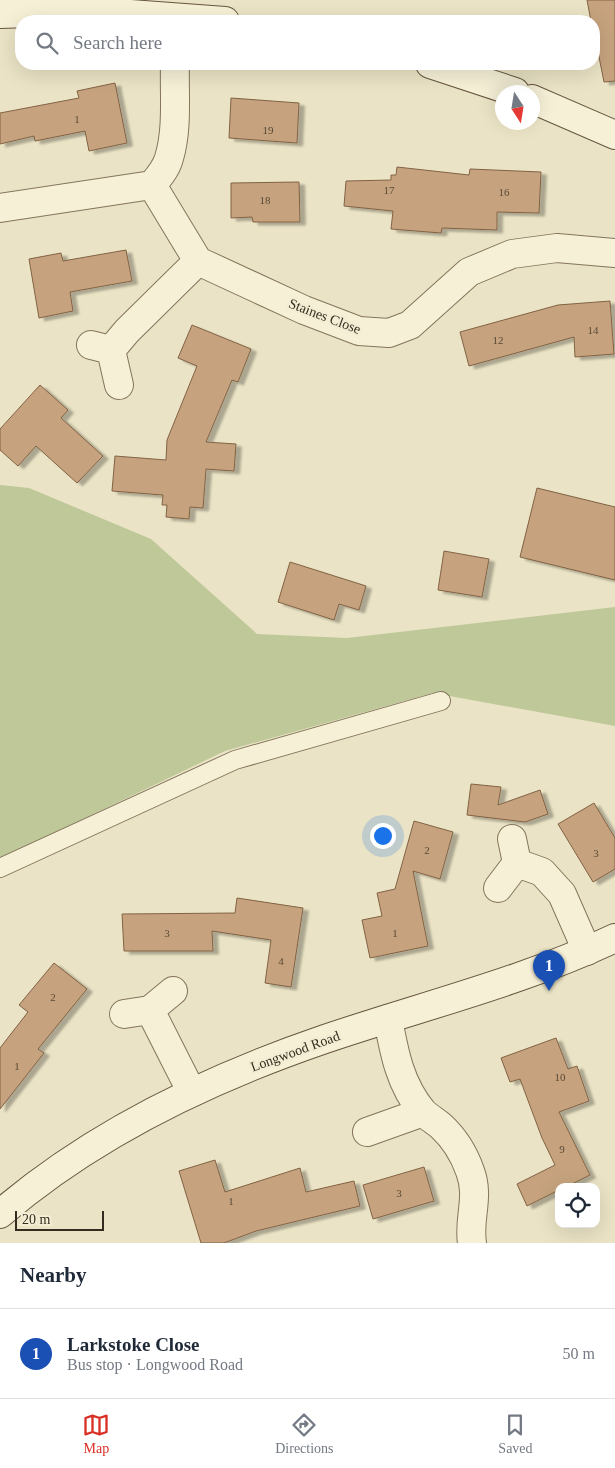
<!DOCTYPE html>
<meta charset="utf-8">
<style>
body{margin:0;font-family:"Times New Roman",serif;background:#f6f6f7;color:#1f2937}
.controls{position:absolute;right:15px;bottom:15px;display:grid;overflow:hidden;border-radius:10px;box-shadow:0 5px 20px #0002}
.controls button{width:45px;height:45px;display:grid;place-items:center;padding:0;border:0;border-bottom:1px solid #e0e1e3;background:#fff;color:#1f2937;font:25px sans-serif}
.compass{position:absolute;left:495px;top:85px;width:45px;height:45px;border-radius:50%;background:#fff;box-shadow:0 5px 20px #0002;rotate:168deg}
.scale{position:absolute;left:15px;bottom:12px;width:89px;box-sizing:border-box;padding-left:5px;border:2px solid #352c1f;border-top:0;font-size:14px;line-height:18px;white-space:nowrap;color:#352c1f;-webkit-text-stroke:4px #f3edd4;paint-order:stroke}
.you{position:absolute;left:382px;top:835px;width:18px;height:18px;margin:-12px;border:4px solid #fff;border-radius:50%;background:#1a73e8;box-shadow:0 0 0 8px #1a73e833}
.badge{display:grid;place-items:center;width:32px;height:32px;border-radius:50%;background:#d93025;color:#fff;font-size:16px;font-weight:700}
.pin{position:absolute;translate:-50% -41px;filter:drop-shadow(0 1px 2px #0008)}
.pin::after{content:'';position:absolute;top:26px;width:18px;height:15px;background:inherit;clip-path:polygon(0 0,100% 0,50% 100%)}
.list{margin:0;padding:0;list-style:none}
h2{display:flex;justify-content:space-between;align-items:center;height:65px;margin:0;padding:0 20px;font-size:21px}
h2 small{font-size:16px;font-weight:400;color:#747a83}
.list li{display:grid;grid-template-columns:32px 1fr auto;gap:15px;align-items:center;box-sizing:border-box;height:90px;padding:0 20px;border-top:1px solid #e0e1e3}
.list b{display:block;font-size:19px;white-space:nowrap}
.list p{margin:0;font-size:16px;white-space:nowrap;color:#747a83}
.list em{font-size:16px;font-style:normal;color:#747a83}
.icon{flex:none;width:28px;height:28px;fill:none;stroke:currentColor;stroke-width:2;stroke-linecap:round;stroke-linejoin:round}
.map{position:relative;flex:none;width:615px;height:1243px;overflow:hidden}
.search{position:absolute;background:#fff;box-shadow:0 5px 20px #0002;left:15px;right:15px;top:15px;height:55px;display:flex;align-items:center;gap:12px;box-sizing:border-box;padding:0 18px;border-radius:20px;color:#747a83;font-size:19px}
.sheet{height:155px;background:#fff}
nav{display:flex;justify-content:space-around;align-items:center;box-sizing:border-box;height:70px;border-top:1px solid #e0e1e3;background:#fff;font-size:14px;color:#747a83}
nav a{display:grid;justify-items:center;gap:2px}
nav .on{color:#d93025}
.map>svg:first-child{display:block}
.green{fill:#bec899}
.building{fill:#c6a37e;stroke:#816244;filter:url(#shadow)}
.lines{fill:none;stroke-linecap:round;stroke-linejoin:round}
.lane-casing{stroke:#84755c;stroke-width:20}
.street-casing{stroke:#84755c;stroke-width:30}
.secondary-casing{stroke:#66563f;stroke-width:30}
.lane{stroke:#f6f0d7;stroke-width:18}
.street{stroke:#f6f0d7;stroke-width:28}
.secondary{stroke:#f6f0d7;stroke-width:28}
.labels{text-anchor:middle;stroke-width:5;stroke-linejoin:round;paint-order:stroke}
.number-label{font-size:11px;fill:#594a37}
.street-label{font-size:14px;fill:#352c1f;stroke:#f3edd4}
</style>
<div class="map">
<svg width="615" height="1243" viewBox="0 0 615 1243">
<defs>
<filter id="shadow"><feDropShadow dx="5.5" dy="3" stdDeviation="1" flood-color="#0004"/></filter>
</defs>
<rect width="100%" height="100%" fill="#eae3c5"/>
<path class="green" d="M 0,485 L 29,488 L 151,539 L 257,634 L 347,638 L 615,607 L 615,726 L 433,693 L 225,751 L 0,859 Z"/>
<path class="building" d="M 587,0 L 615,0 L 615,81 L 604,82 L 594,32 L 594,21 L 591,21 Z
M 115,83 L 127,143 L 89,151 L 85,131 L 35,141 L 34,136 L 0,144 L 0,113 L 79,98 L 77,91 Z
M 231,98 L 299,103 L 297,143 L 229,138 Z
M 397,167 L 469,175 L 470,169 L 541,172 L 539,213 L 497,212 L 497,230 L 442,228 L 441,233 L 391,229 L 393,211 L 344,206 L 346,181 L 391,180 L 391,175 L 396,175 Z
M 299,182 L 300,222 L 253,222 L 252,217 L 231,218 L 231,183 Z
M 126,250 L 132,281 L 70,292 L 73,311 L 39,318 L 29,259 L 61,253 L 63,261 Z
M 610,301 L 614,354 L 575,357 L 574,337 L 469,366 L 460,332 L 558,305 Z
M 192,325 L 251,349 L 238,382 L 232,380 L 206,442 L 236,444 L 234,471 L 206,469 L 203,508 L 190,507 L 189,519 L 166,517 L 167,505 L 162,505 L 163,495 L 112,491 L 115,456 L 166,460 L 167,440 L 197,366 L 178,358 Z
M 40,385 L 68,410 L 61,418 L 103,456 L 77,483 L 36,446 L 18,466 L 0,450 L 0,429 Z
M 537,488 L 615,507 L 615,580 L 520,557 Z
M 444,551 L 489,559 L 482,597 L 438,590 Z
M 290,562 L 366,586 L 359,610 L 339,604 L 334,620 L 278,602 Z
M 471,784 L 501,787 L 498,805 L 540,790 L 548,814 L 525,822 L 467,815 Z
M 594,803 L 615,838 L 615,869 L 593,882 L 558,824 Z
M 414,821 L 453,832 L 440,879 L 413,871 L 428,946 L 370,958 L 362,920 L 382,916 L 377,893 L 395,889 Z
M 237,898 L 303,908 L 291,987 L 265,983 L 271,940 L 212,931 L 213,951 L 124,951 L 122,914 L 235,913 Z
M 54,963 L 87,989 L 38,1049 L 44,1053 L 0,1109 L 0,1048 L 28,1012 L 19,1005 Z
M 556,1038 L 568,1069 L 577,1066 L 589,1101 L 559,1112 L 590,1175 L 566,1187 L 559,1187 L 559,1190 L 527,1206 L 517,1184 L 555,1165 L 542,1138 L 520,1079 L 510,1082 L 501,1058 Z
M 215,1160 L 225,1192 L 300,1168 L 306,1192 L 354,1181 L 360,1206 L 256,1231 L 224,1243 L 201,1243 L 179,1171 Z
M 424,1167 L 434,1201 L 373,1219 L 363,1185 Z"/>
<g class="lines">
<g class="lane-casing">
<path id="lane" d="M 0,868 L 235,760 L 441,701"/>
</g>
<g class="street-casing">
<path id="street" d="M 152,185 L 198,261 L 304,310 L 359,331 L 389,333 L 410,325 L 469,272 L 512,254 L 557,248 L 615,253
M 0,208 L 152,185 C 159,177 166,169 169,158 C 178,129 174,94 175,64
M 91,345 L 111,350 L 119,385
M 111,350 L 127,331 L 198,261
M 517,863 L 542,872 L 562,894 L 587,951
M 498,888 L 517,863 L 512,839
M 150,1010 L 191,1091
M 124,1014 L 150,1010 L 173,991
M 388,1019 C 394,1052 400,1085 423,1112 C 428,1117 435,1121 441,1126 C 454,1138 464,1154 470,1171 C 480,1197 468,1218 472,1243
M 367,1132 L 423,1112"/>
</g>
<g class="secondary-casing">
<path id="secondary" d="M 0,14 L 90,11 L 225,21
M 430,64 L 515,92
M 532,99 L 615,135
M 0,1214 C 94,1133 208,1079 325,1039 C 422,1006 522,982 615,938"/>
</g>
<use href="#lane" class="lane"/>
<use href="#street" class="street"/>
<use href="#secondary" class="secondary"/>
</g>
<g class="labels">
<g class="number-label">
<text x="77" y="123">1</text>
<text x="268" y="134">19</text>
<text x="389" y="194">17</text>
<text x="504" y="196">16</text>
<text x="265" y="204">18</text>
<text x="593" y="334">14</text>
<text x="498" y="344">12</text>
<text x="427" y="854">2</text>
<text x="596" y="857">3</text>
<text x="167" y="937">3</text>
<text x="395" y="937">1</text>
<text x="281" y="965">4</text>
<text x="53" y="1001">2</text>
<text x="17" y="1070">1</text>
<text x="560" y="1081">10</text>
<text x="562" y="1153">9</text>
<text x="399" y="1197">3</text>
<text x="231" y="1205">1</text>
</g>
<g class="street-label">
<text transform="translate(325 316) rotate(21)" y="5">Staines Close</text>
<text transform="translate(295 1051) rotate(-20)" y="5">Longwood Road</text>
</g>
</g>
</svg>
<div class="controls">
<button><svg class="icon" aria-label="locate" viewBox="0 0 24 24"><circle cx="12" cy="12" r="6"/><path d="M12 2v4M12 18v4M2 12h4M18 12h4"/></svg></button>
</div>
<svg class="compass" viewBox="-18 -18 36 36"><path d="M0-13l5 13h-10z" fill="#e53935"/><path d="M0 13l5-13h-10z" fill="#747a83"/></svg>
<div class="scale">20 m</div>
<div class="you"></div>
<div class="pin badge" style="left:549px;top:991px;background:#1a4fb4">1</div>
<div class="search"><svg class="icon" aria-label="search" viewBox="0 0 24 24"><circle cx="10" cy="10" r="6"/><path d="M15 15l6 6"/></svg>Search here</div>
</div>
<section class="sheet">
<h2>Nearby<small></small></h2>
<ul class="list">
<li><span class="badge" style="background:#1a4fb4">1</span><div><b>Larkstoke Close</b><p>Bus stop · Longwood Road</p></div><em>50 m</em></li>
</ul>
</section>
<nav>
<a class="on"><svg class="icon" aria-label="map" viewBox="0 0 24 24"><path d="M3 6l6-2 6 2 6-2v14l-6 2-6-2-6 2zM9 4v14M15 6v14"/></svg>Map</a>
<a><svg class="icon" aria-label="directions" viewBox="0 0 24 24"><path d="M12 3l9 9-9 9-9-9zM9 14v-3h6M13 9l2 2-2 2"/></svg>Directions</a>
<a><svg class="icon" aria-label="saved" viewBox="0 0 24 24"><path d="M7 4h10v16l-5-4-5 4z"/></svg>Saved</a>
</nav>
